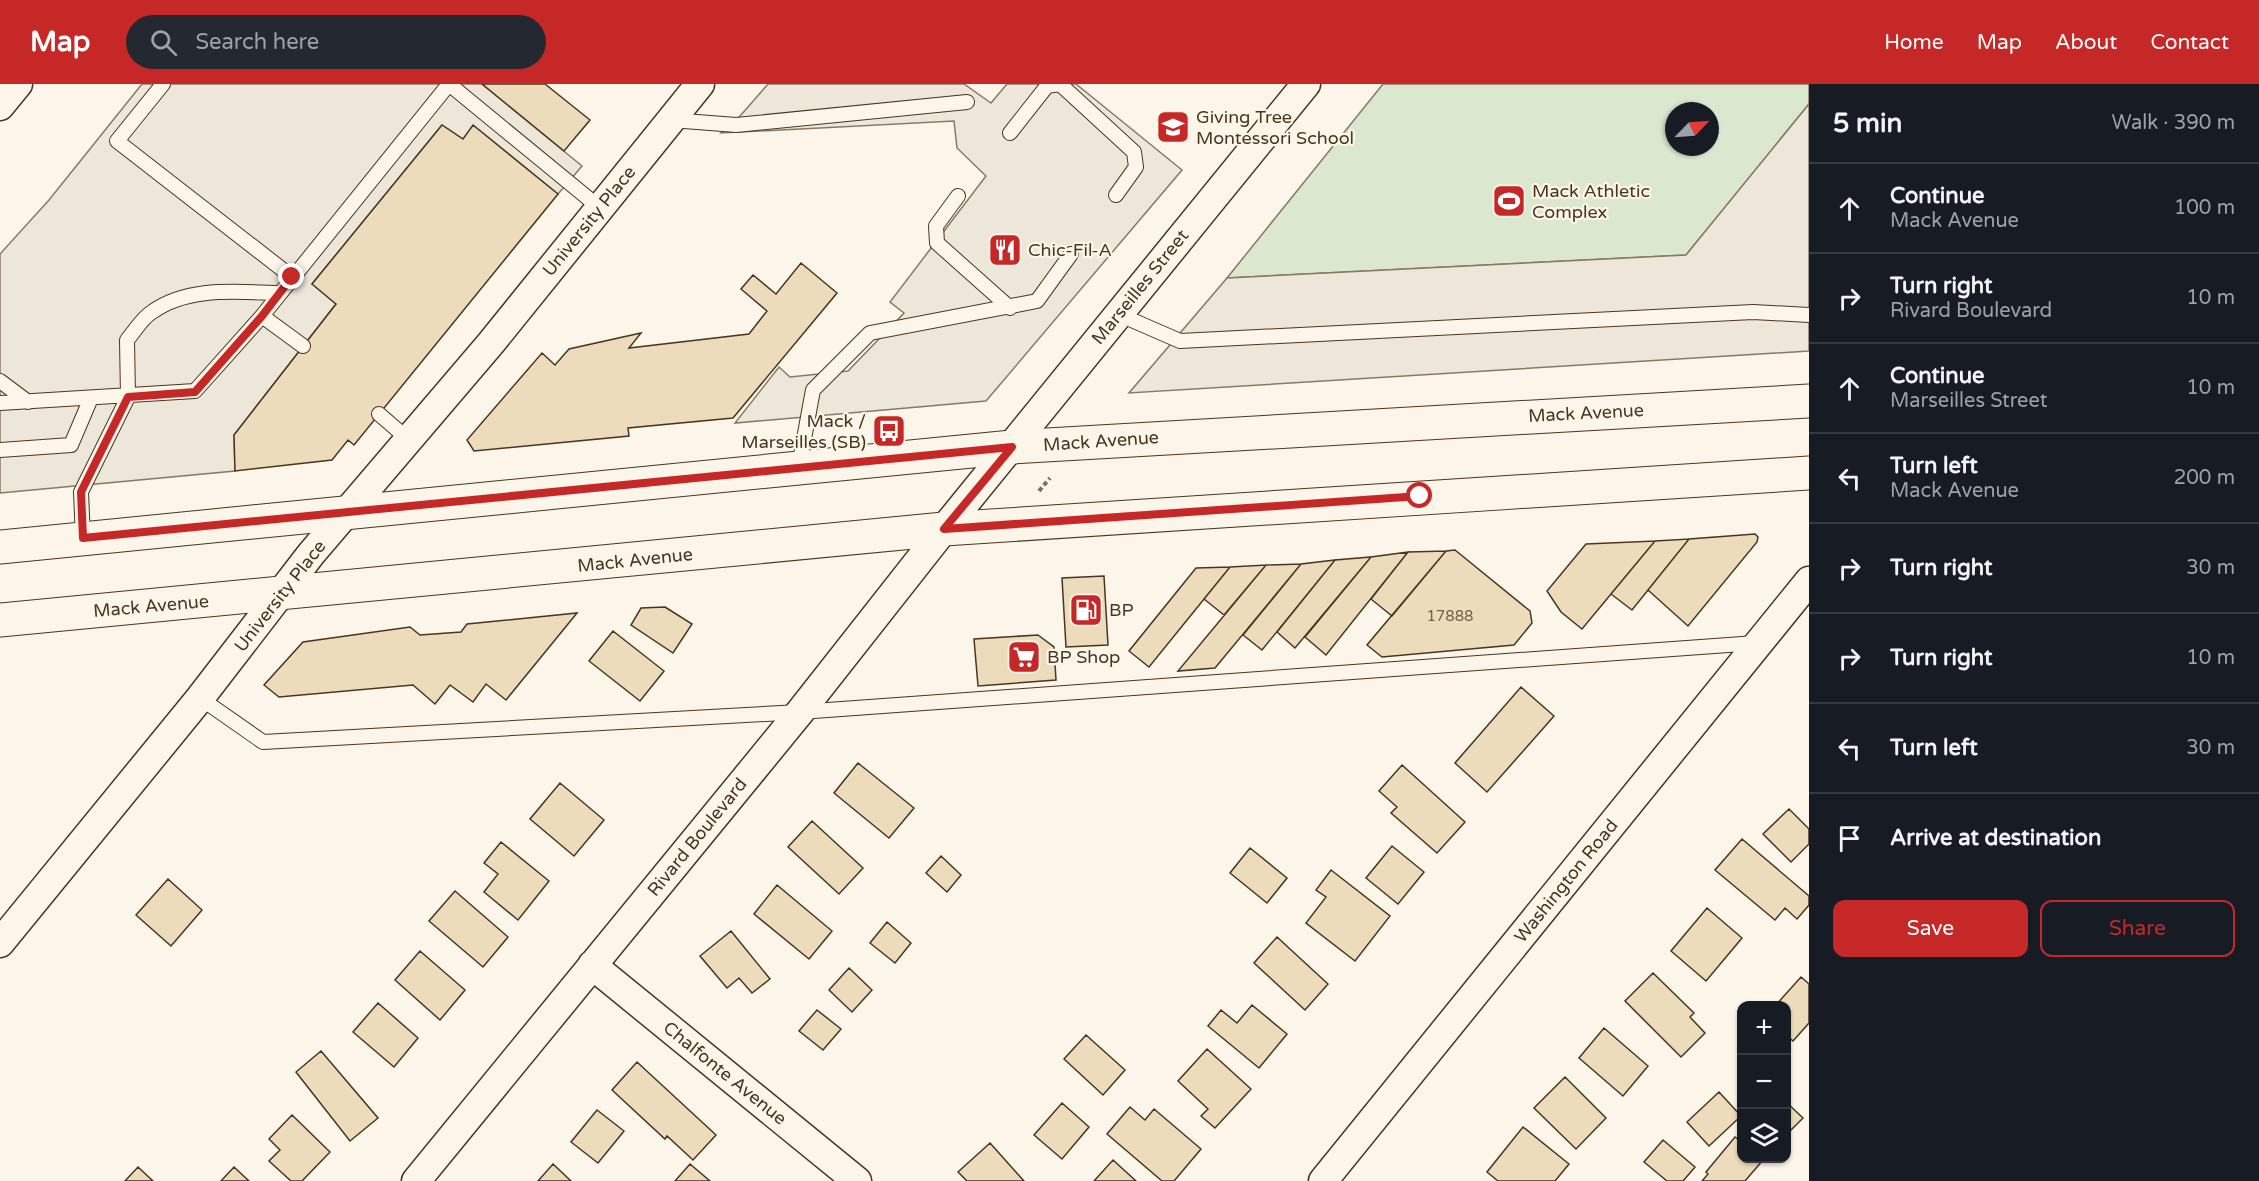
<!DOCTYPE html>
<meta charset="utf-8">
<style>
body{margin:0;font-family:"Varela Round",sans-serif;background:#242831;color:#f1f3f6}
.controls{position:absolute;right:18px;bottom:18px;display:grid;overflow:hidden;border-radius:12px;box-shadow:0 2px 4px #0004}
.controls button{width:54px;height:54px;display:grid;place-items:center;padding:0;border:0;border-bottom:2px solid #363941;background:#171b24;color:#f1f3f6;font:30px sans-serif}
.compass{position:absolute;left:1665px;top:18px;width:54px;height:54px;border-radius:50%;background:#171b24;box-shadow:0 2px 4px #0004;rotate:65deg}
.stop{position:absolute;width:18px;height:18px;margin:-14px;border:4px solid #c62828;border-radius:50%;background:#fff}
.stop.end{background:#c62828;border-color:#fff;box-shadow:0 2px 6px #0008}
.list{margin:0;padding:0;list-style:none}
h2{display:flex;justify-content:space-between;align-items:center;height:78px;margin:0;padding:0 24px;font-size:26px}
h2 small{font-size:20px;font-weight:400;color:#9ea1a6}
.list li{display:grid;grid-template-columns:39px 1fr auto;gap:18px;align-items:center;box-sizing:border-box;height:90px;padding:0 24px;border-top:2px solid #363941}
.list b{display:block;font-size:22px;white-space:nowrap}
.list p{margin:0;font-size:20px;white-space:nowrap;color:#9ea1a6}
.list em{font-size:20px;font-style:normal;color:#9ea1a6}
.actions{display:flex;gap:12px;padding:18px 24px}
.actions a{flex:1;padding:14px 0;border:2px solid #c62828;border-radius:12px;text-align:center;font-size:21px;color:#c62828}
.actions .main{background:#c62828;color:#fff}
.icon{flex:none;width:33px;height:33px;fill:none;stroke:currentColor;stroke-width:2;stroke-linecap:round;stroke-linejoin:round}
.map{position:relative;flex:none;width:1809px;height:1097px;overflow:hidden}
header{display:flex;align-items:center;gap:36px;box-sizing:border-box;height:84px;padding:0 30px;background:#c62828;color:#fff}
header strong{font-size:28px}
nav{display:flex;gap:33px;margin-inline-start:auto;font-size:21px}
.search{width:420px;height:54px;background:#242831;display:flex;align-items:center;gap:15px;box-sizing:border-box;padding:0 21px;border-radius:33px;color:#9ea1a6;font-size:22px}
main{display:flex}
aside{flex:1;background:#171b24}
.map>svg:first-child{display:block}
.green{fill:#dce7d0;stroke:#887966;stroke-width:1.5;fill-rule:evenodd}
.parking{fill:#ede7d9;stroke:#887966;stroke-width:1.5}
.building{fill:#ecdcbc;stroke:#4a3520;stroke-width:1.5}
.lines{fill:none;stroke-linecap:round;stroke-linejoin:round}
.lane-casing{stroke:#4a3520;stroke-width:16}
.street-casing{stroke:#4a3520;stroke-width:31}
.secondary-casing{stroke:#4a3520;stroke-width:35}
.path{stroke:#7f6f5c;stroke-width:4;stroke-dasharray:4.5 3;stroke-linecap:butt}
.lane{stroke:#fbf6e9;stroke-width:14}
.street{stroke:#fbf6e9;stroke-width:28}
.secondary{stroke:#fbf6e9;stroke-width:33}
.route{stroke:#c62828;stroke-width:8}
.labels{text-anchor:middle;stroke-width:4.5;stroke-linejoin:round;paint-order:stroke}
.number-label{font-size:15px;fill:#725f47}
.poi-label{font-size:18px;fill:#4a3520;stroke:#fbf6e9;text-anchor:start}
.street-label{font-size:18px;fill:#4a3520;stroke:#fbf6e9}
</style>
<header>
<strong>Map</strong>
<div class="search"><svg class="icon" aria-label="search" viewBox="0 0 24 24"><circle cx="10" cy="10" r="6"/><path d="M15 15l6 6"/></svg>Search here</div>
<nav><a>Home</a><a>Map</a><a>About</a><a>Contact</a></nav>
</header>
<main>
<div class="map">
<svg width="1809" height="1097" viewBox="0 0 1809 1097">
<rect width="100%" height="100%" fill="#fbf6e9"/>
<path class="green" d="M 1383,0 L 1809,0 L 1809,20 L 1686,171 L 1227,194 ZM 1674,27 L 1710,27 L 1710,63 L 1674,63 Z"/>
<path class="parking" d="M 142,0 L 482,0 L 582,82 L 558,110 L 474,42 L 463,55 L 442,41 L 312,200 L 336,220 L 234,351 L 235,387 L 0,409 L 0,170 L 49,116 Z
M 768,0 L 964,0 L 991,19 L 1007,0 L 1076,0 L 1182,86 L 986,317 L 735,339 L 779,283 L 790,293 L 848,287 L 904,229 L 890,218 L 986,92 L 957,64 L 954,37 L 721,49 L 741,31 Z
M 1809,20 L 1809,267 L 1129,309 L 1227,194 L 1686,171 Z"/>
<path class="building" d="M 482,0 L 545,0 L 590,36 L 564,67 Z
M 442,41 L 463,55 L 473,41 L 558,110 L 354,361 L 348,356 L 332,376 L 235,387 L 234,351 L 336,220 L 312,200 Z
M 801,179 L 837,209 L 733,334 L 628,344 L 629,352 L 474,367 L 467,356 L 542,269 L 555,281 L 569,265 L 641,249 L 629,264 L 749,250 L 767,227 L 741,205 L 753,191 L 776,210 Z
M 1755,450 L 1758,453 L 1757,458 L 1688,542 L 1648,506 L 1689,455 Z
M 1689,455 L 1632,526 L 1611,510 L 1655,457 Z
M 1655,457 L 1582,545 L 1561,528 L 1547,507 L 1586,460 Z
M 1455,466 L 1530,527 L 1532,539 L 1514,561 L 1382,573 L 1367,561 L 1446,467 Z
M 1446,467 L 1392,532 L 1371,515 L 1408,468 Z
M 1408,468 L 1326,571 L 1305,553 L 1371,473 Z
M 1371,473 L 1295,564 L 1277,548 L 1335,476 Z
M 1335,476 L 1262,566 L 1243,551 L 1301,480 Z
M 1301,480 L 1215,584 L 1178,587 L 1266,481 Z
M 1266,481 L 1224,531 L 1204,515 L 1230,483 Z
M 1230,483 L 1149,583 L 1129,567 L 1196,484 Z
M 1104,492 L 1108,561 L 1066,563 L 1062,494 Z
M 665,523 L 692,540 L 673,569 L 631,541 L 641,524 Z
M 577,529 L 506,616 L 486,600 L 473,618 L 450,601 L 435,620 L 413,601 L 279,613 L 264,601 L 303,558 L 410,543 L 420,551 L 461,548 L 467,540 Z
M 613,547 L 664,587 L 640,617 L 589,577 Z
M 1038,551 L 1054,563 L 1056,596 L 978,602 L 974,555 Z
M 1521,603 L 1554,632 L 1487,708 L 1455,679 Z
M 858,679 L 914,724 L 889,754 L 834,709 Z
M 1402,681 L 1465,738 L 1437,769 L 1391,729 L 1397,723 L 1379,707 Z
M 560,699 L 604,736 L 574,772 L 530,735 Z
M 1789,725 L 1809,745 L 1809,760 L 1791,778 L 1763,750 Z
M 812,737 L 863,784 L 839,810 L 788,763 Z
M 1742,755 L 1809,812 L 1809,821 L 1797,835 L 1785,824 L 1775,836 L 1715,786 Z
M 501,758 L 549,797 L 518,836 L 484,808 L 498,790 L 484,779 Z
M 1392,762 L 1424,788 L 1398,820 L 1366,794 Z
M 1250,764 L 1287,794 L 1267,819 L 1230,789 Z
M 941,772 L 961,791 L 947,808 L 926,789 Z
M 1331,786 L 1390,832 L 1355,877 L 1306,839 L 1326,813 L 1316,806 Z
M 168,795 L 202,826 L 171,862 L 136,831 Z
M 777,801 L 832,847 L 809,875 L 754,830 Z
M 455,807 L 508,853 L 483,883 L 429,837 Z
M 1707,824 L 1742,854 L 1706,897 L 1671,867 Z
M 887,838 L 911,859 L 895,879 L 870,859 Z
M 731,847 L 770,895 L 752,909 L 739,894 L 727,904 L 700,872 Z
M 1277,853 L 1328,900 L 1305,926 L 1254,879 Z
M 420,867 L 465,906 L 440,936 L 395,896 Z
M 849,884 L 872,906 L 852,928 L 829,906 Z
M 1653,889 L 1694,929 L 1690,933 L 1705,949 L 1681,973 L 1625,917 Z
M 1801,893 L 1809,900 L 1809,939 L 1793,957 L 1786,951 L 1786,922 L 1775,922 Z
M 378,919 L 418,954 L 394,983 L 353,948 Z
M 1252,921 L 1287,950 L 1259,984 L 1208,942 L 1221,926 L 1237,939 Z
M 817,926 L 841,945 L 823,966 L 799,947 Z
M 1604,944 L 1648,982 L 1623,1012 L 1579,974 Z
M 1086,951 L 1125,986 L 1103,1011 L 1064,975 Z
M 1207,965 L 1251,1005 L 1215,1044 L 1201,1032 L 1208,1025 L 1178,997 Z
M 321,967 L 378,1034 L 350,1057 L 296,988 Z
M 637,978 L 716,1051 L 693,1076 L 667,1052 L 665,1055 L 612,1006 Z
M 1565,993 L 1606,1034 L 1576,1065 L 1534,1024 Z
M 1719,1008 L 1741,1032 L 1709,1062 L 1687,1038 Z
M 1786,1018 L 1803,1034 L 1786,1051 Z
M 1062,1019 L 1089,1043 L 1062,1075 L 1034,1051 Z
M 1130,1023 L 1145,1036 L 1154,1025 L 1201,1065 L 1174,1097 L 1162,1097 L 1107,1050 Z
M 597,1026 L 624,1047 L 598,1079 L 571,1058 Z
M 292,1031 L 330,1068 L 302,1097 L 291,1097 L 269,1077 L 280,1066 L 269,1055 Z
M 1523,1043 L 1569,1080 L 1555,1097 L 1498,1097 L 1487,1088 Z
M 1735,1053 L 1742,1058 L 1742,1074 L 1763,1076 L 1745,1097 L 1702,1097 L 1708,1090 L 1706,1088 Z
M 1663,1056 L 1695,1083 L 1683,1097 L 1667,1097 L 1644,1078 Z
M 990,1059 L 1024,1097 L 967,1097 L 958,1088 Z
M 1113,1076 L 1136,1097 L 1094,1097 Z
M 553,1080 L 571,1097 L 538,1097 Z
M 690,1080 L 710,1097 L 675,1097 Z
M 138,1083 L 153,1097 L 125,1097 Z
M 234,1083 L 249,1097 L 221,1097 Z"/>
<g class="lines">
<g class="lane-casing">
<path id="lane" d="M 163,0 L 117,57 L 292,193
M 671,36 L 736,41 L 967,18
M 1010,49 L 1047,2 L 1060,0 L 1134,68 L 1136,83 L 1116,111
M 958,112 L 936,142 L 937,159 L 1010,224
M 1118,230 L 1180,257 L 1753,228 L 1809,231
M 262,232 L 449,0 L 600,124
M 0,297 L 28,318
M 0,319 L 195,307 L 262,232 L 303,262
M 379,330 L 409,356
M 0,366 L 71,361 L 91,314
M 799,382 L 813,306 L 870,249 L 1037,217 L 1071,170
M 83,455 L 81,408 L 128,313 L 127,256 C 135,247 142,234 152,228 C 188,202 237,208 279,209
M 200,614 L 263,658 L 800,628 L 1756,559"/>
</g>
<g class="street-casing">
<path id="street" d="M 0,22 L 18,0
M 0,859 L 200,614 L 311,470 L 491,259 L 700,0
M 592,881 L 857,1097
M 416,1097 L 800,628 L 944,445 L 1306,0
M 1323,1097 L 1809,497"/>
</g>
<g class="secondary-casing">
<path id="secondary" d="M 0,463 L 1012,363 L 1809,317
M 0,536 L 944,445 L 1809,389"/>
</g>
<path class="path" d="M 1039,407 L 1050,394"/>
<use href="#lane" class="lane"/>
<use href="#street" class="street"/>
<use href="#secondary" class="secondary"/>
</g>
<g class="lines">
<path class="route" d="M 292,193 L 262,232 L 195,308 L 128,313 L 81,408 L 83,454 L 1012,363 L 944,445 L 1420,412"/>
</g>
<defs>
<g id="school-square" transform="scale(1.725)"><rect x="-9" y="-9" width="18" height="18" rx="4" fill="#c62828" stroke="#fbf6e9"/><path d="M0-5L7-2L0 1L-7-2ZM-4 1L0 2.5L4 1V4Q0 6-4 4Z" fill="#fff"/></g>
<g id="stadium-square" transform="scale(1.725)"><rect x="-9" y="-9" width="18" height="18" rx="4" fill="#c62828" stroke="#fbf6e9"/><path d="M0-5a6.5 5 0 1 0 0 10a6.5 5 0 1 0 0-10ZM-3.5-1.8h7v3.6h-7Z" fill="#fff"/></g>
<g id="restaurant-square" transform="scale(1.725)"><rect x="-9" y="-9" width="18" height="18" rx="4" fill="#c62828" stroke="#fbf6e9"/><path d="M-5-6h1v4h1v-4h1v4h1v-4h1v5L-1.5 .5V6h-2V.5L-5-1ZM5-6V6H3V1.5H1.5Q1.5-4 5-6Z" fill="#fff"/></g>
<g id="bus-square" transform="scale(1.725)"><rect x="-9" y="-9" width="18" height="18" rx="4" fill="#c62828" stroke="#fbf6e9"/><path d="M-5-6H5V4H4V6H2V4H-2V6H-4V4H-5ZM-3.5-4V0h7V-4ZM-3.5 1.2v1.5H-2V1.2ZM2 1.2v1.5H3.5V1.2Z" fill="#fff"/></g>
<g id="fuel-square" transform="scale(1.725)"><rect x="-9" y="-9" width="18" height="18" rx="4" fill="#c62828" stroke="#fbf6e9"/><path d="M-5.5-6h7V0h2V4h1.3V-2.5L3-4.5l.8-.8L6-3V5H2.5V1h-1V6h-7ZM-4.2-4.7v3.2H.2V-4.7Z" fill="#fff"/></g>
<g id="supermarket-square" transform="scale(1.725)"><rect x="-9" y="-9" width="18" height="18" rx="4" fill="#c62828" stroke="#fbf6e9"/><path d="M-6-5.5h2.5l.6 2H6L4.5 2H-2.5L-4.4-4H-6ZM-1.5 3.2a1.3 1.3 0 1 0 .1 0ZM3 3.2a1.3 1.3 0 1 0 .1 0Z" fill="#fff"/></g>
</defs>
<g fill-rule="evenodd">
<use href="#school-square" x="1173" y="43"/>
<use href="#stadium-square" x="1509" y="117"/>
<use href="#restaurant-square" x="1005" y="166"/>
<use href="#bus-square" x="889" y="347"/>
<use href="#fuel-square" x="1086" y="526"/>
<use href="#supermarket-square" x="1024" y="573"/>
</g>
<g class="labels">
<g class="number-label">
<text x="1450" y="537">17888</text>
</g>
<g class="poi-label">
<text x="1196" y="39">Giving Tree<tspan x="1196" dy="21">Montessori School</tspan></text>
<text x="1532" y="113">Mack Athletic<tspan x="1532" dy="21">Complex</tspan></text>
<text x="1028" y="172">Chic-Fil-A</text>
<text x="866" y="343" text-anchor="end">Mack /<tspan x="866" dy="21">Marseilles (SB)</tspan></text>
<text x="1109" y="532">BP</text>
<text x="1047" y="579">BP Shop</text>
</g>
<g class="street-label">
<text transform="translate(589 137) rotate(-51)" y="6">University Place</text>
<text transform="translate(1140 203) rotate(-51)" y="6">Marseilles Street</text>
<text transform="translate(1586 329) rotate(-3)" y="6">Mack Avenue</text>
<text transform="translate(1101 357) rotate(-4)" y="6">Mack Avenue</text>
<text transform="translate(635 476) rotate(-6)" y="6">Mack Avenue</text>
<text transform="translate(280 512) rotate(-52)" y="6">University Place</text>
<text transform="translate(151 522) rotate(-5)" y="6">Mack Avenue</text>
<text transform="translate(697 753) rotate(-51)" y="6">Rivard Boulevard</text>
<text transform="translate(1566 797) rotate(-51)" y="6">Washington Road</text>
<text transform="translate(725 989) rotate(39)" y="6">Chalfonte Avenue</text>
</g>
</g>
</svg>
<div class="controls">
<button>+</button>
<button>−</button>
<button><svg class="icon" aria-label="layers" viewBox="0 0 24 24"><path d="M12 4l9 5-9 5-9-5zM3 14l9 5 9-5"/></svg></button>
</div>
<svg class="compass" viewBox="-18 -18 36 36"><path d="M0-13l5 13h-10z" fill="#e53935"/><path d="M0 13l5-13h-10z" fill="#9ea1a6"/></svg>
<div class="stop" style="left:1420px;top:412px"></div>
<div class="stop end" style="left:292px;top:193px"></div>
</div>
<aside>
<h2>5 min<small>Walk · 390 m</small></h2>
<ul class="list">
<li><svg class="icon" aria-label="ahead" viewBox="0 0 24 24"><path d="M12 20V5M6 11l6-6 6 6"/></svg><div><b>Continue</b><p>Mack Avenue</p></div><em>100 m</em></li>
<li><svg class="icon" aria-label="right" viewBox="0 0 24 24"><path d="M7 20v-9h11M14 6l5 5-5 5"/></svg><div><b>Turn right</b><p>Rivard Boulevard</p></div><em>10 m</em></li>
<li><svg class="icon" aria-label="ahead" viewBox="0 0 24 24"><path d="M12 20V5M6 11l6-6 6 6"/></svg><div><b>Continue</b><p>Marseilles Street</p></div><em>10 m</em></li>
<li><svg class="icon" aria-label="left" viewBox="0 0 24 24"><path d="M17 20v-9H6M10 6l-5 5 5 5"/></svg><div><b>Turn left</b><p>Mack Avenue</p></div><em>200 m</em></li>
<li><svg class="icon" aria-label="right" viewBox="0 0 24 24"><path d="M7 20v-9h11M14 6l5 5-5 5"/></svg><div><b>Turn right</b></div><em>30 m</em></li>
<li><svg class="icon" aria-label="right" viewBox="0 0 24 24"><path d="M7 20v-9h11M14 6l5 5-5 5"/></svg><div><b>Turn right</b></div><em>10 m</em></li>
<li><svg class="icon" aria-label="left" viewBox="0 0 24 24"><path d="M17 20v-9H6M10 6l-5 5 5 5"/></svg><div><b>Turn left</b></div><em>30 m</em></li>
<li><svg class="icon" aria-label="arrive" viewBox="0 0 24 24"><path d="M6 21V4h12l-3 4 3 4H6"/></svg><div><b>Arrive at destination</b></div></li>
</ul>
<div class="actions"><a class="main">Save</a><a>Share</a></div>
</aside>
</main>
